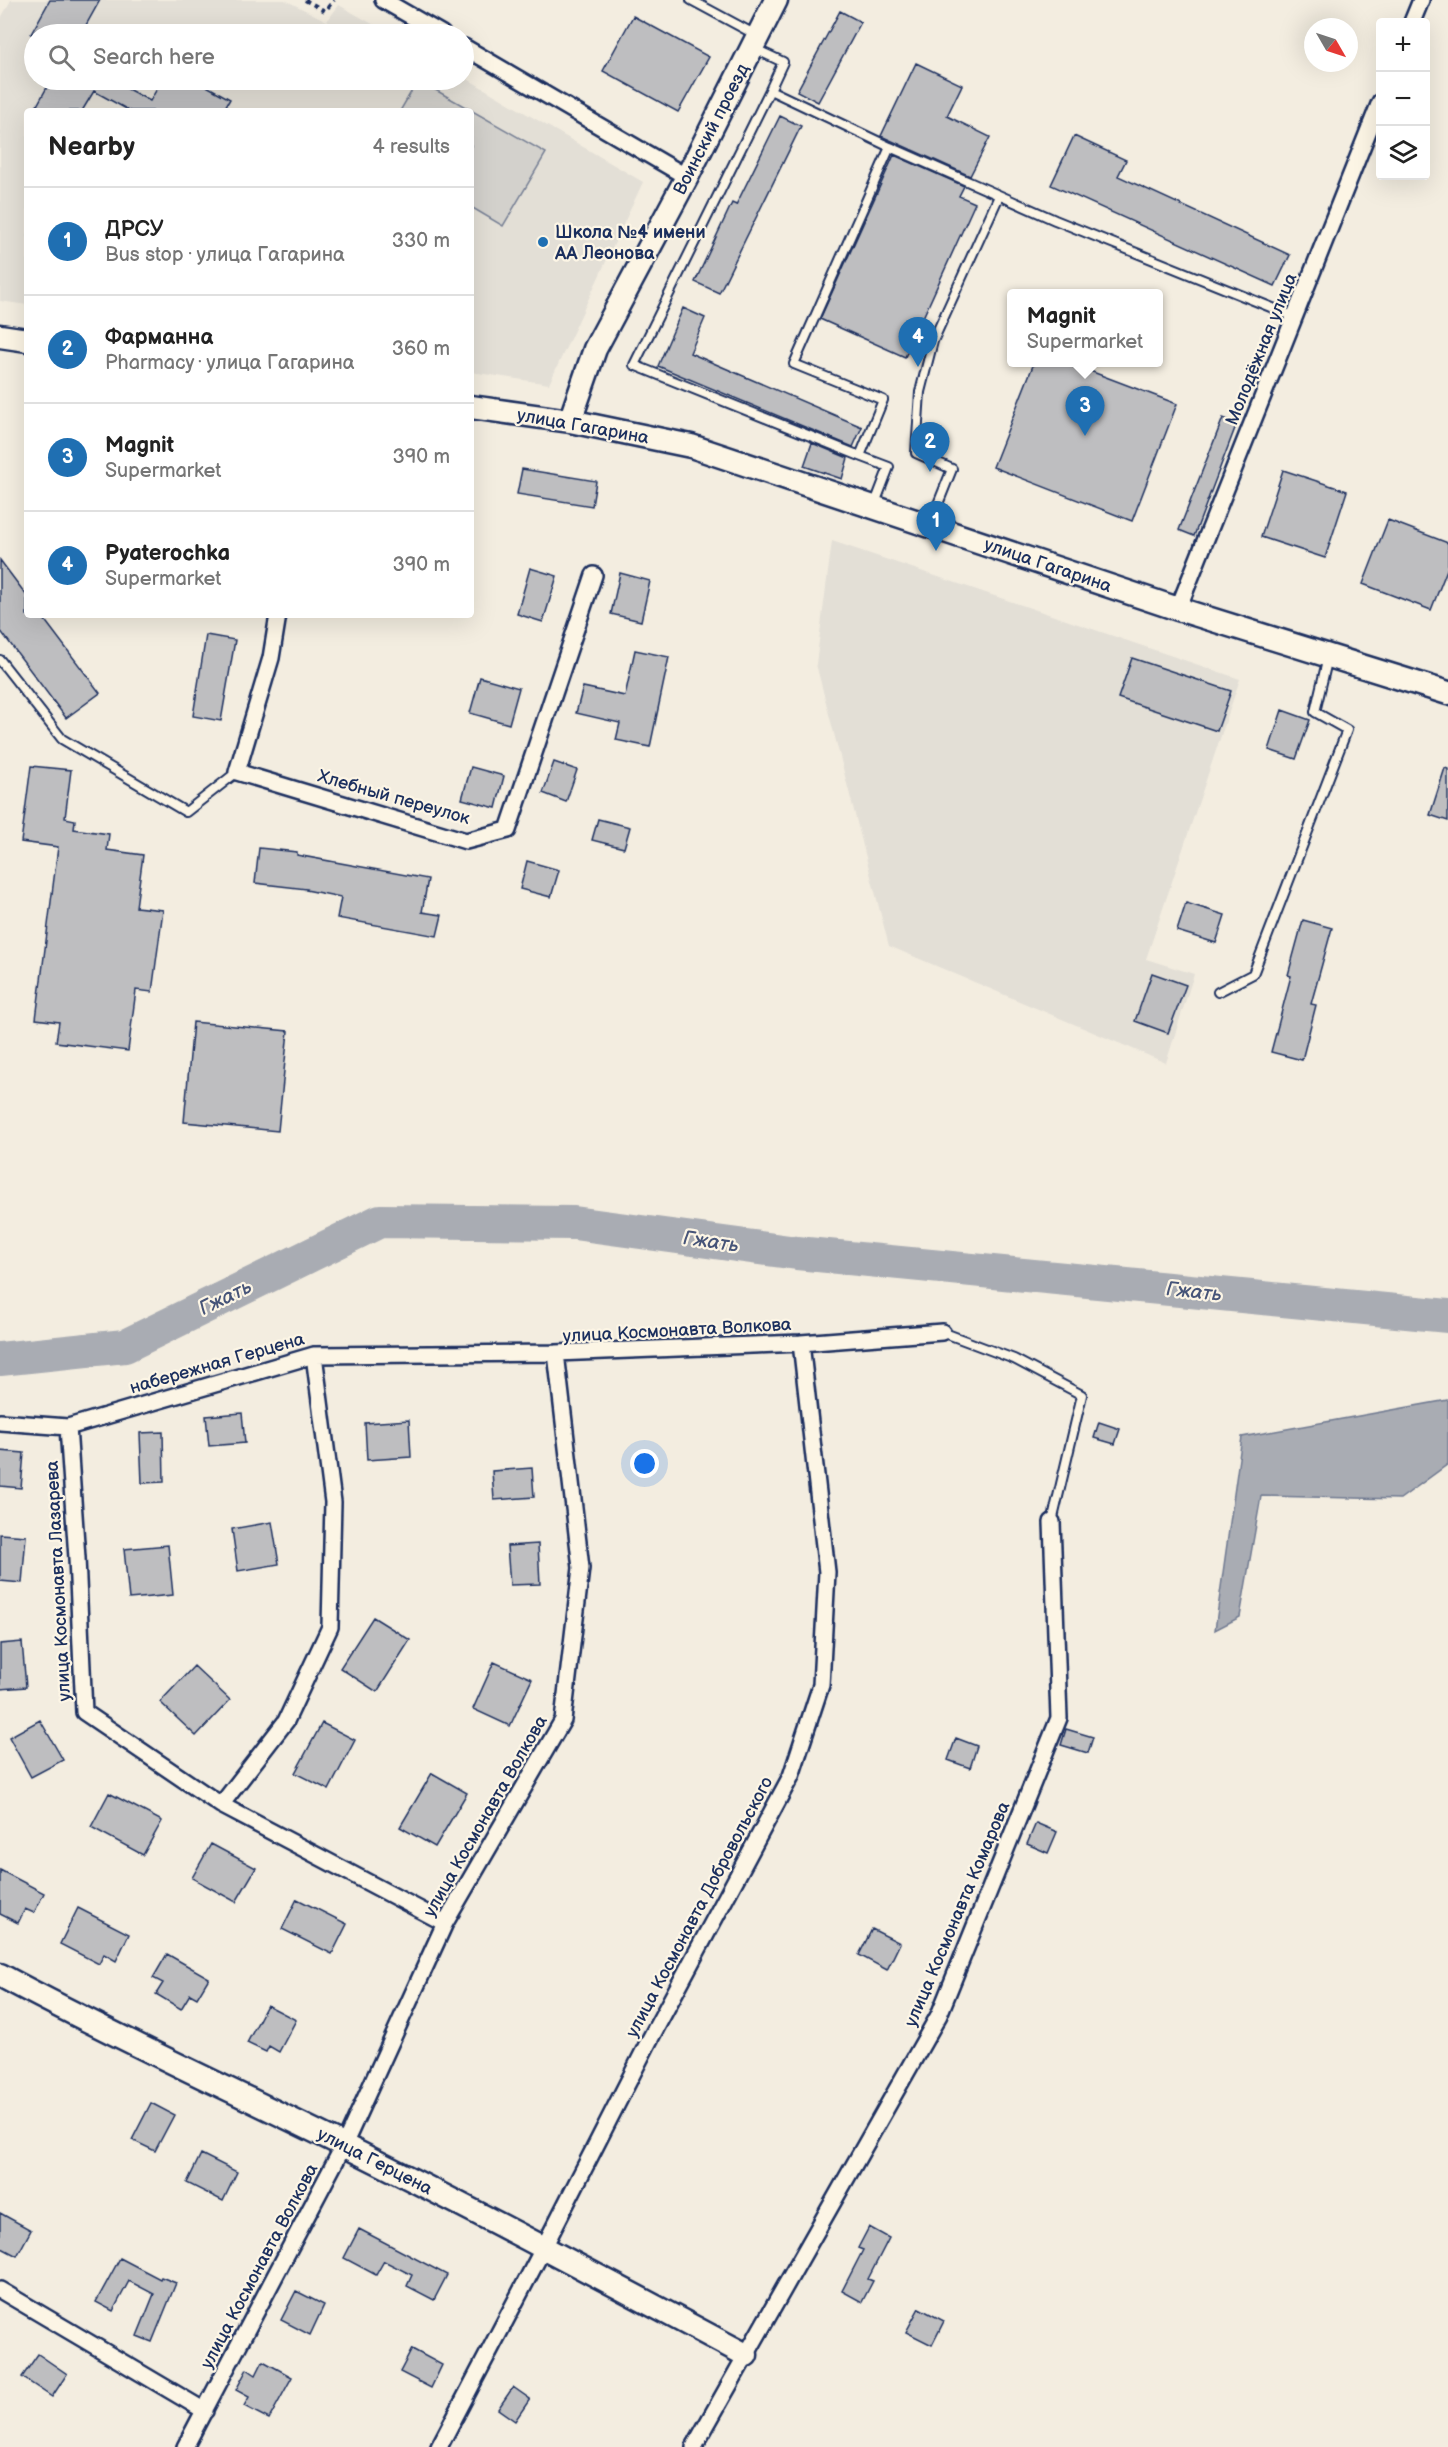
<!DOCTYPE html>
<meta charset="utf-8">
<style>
body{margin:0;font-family:"Balsamiq Sans",sans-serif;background:#f2f2f2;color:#222}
.controls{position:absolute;right:18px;top:18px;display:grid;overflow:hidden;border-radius:6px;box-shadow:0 6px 24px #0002}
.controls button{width:54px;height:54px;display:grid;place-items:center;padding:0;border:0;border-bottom:2px solid #e0e0e0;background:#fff;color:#222;font:30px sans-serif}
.compass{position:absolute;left:1304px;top:18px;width:54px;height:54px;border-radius:50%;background:#fff;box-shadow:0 6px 24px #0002;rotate:129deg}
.you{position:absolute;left:645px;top:1464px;width:21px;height:21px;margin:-15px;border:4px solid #fff;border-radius:50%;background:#1a73e8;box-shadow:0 0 0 9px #1a73e833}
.badge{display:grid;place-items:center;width:39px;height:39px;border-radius:50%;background:#1f6fb2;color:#fff;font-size:20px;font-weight:700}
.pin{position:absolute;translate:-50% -50px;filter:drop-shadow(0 2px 3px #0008)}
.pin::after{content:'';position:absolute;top:32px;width:21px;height:18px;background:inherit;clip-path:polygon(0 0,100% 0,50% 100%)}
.popup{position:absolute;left:1007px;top:289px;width:156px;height:78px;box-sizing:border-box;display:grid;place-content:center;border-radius:6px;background:#fff;filter:drop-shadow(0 2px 4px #0005);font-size:20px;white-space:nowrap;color:#767676}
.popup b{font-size:22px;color:#222}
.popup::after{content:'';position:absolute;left:50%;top:100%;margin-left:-12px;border:12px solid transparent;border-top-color:#fff}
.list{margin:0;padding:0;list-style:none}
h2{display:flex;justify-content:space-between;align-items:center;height:78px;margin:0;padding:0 24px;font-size:26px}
h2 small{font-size:20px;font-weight:400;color:#767676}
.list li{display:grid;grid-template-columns:39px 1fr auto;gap:18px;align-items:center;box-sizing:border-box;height:108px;padding:0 24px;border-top:2px solid #e0e0e0}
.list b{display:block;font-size:22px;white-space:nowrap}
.list p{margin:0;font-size:20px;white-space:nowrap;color:#767676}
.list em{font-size:20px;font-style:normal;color:#767676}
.icon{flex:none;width:33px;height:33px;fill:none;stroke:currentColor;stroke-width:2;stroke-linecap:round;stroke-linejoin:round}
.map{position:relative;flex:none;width:1448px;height:2447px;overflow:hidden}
.search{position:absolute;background:#fff;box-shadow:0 6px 24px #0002;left:24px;top:24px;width:450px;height:66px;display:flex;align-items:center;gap:15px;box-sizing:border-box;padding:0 21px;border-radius:33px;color:#767676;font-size:22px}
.panel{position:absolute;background:#fff;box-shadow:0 6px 24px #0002;left:24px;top:108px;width:450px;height:510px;border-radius:6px}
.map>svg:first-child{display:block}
.built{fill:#e3dfd6}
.green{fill:#d3d1cc;stroke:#778095;stroke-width:1.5}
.water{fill:#a9acb3;stroke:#707a91;stroke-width:1.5}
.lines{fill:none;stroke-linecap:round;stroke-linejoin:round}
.river{stroke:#a9acb3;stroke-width:34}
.building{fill:#bebec0;stroke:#1b2f5e;stroke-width:1.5}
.lane-casing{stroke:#1b2f5e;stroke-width:12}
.street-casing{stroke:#1b2f5e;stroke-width:20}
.secondary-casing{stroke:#1b2f5e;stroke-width:27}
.path{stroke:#1b2f5e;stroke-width:4;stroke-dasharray:4.5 4.5;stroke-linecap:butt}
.lane{stroke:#fcf5e5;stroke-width:8}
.street{stroke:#fcf5e5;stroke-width:15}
.secondary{stroke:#fcf5e5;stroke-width:22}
.poi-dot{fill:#1f6fb2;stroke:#fcf5e5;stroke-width:2}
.labels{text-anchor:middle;stroke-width:4.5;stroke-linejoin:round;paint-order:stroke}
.street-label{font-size:18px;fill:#1b2f5e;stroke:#fcf5e5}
.poi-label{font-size:18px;font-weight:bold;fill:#1b2f5e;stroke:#fcf5e5;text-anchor:start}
.water-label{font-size:20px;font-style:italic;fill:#465478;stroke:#fcf5e5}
</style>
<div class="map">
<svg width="1448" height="2447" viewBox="0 0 1448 2447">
<rect width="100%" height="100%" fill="#f3ede0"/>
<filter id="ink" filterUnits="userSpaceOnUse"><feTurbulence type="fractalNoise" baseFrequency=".0167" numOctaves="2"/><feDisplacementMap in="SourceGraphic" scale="12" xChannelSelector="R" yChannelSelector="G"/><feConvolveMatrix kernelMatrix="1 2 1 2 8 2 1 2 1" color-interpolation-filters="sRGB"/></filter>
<g filter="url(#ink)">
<path class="built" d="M 11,0 L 285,0 L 327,21 L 339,5 L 390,34 L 34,34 L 34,80 L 464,80 L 464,77 L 643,182 L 549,384 L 471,372 L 471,111 L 27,111 L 27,305 L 0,301 L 0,20 Z
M 832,541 L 1240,679 L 1146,959 L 1194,974 L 1166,1063 L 889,946 L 816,664 Z"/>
<path class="green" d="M 418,80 L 546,153 L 503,226 L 471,207 L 471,111 L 400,111 Z"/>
<path class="water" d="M 1448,1400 L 1448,1464 L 1400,1499 L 1261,1496 L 1240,1617 L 1215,1630 L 1242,1437 Z"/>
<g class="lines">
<path class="river" d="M 0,1359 L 125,1346 L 380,1221 L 574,1223 L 797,1253 L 1448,1316"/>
</g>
<path class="building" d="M 50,0 L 100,0 L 81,34 L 31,34 Z
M 840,11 L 861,22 L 818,102 L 797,91 Z
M 633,16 L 709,57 L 678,112 L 603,71 Z
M 916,63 L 962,85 L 947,116 L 990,137 L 970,176 L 881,136 Z
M 51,80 L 111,80 L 150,101 L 162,80 L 196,80 L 230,99 L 223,111 L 130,111 L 94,91 L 82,111 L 34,111 Z
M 780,116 L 801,126 L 719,293 L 695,282 L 732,203 L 736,205 Z
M 1074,136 L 1126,160 L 1118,176 L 1290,255 L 1275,286 L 1051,185 Z
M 894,155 L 964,186 L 959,196 L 975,203 L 905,357 L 820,319 Z
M 683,308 L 705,318 L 690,353 L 862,427 L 853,447 L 658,366 Z
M 1034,363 L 1069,363 L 1177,404 L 1132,521 L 993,467 Z
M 1223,418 L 1237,423 L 1194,536 L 1179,530 Z
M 812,443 L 848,458 L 842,479 L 804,466 Z
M 522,469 L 596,481 L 592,506 L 517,494 Z
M 1283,470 L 1347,491 L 1325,558 L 1261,537 Z
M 1388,520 L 1448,543 L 1448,567 L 1431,610 L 1363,584 Z
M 0,560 L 27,596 L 27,615 L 41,615 L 100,693 L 66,718 L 0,630 Z
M 530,568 L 557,576 L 543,622 L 517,614 Z
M 620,573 L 650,581 L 641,621 L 611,614 Z
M 206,635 L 235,640 L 221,721 L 193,716 Z
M 635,650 L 669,657 L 650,747 L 616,740 L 620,723 L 576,713 L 583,687 L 625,696 Z
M 1132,658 L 1231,691 L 1217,731 L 1118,698 Z
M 480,677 L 519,688 L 509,724 L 470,713 Z
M 1282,710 L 1310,720 L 1296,759 L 1269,750 Z
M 554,762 L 577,770 L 566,802 L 543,793 Z
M 31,766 L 71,770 L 65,818 L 75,820 L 74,829 L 109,834 L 107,850 L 143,855 L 136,907 L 163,910 L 152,992 L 136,990 L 128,1051 L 56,1042 L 59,1022 L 36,1019 L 58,847 L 21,842 Z
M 471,767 L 504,776 L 496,808 L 462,799 Z
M 1445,768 L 1448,769 L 1448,821 L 1430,815 Z
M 598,819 L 630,827 L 624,848 L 592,840 Z
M 259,848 L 297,852 L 297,855 L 428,879 L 422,912 L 442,915 L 437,936 L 337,918 L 341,897 L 306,890 L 307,889 L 255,883 Z
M 527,861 L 559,870 L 551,897 L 520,889 Z
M 1186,903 L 1225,915 L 1216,943 L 1177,931 Z
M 1303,920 L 1332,928 L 1311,1004 L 1316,1005 L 1302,1060 L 1271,1052 L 1291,976 L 1288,975 Z
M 1152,973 L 1186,985 L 1168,1033 L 1135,1021 Z
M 193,1022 L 288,1031 L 278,1131 L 184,1122 Z
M 242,1413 L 245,1443 L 209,1446 L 206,1416 Z
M 409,1420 L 411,1457 L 367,1460 L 365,1423 Z
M 1099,1422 L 1120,1429 L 1115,1444 L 1094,1438 Z
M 163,1432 L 164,1482 L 142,1483 L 140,1433 Z
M 0,1451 L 24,1453 L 21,1488 L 0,1486 Z
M 532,1468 L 534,1497 L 494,1500 L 492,1471 Z
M 272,1522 L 279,1564 L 238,1571 L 232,1529 Z
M 0,1534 L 26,1536 L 22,1583 L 0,1581 Z
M 538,1544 L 540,1584 L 510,1585 L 507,1546 Z
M 168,1545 L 173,1595 L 129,1599 L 124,1549 Z
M 373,1617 L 410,1640 L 377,1692 L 340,1668 Z
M 22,1642 L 26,1687 L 0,1689 L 0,1644 Z
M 494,1662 L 532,1679 L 510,1726 L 473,1709 Z
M 194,1666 L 230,1700 L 196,1736 L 160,1702 Z
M 40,1720 L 63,1760 L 31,1777 L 9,1737 Z
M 322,1723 L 355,1740 L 329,1790 L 295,1773 Z
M 1066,1729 L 1093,1737 L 1088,1753 L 1061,1745 Z
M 956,1738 L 977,1746 L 970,1768 L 948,1760 Z
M 432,1773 L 467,1793 L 435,1847 L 400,1827 Z
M 109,1793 L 162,1821 L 143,1855 L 91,1827 Z
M 1036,1823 L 1057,1832 L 1048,1853 L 1027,1844 Z
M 211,1844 L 256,1868 L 236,1902 L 192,1878 Z
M 0,1870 L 44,1893 L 34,1913 L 25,1909 L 18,1923 L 0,1914 Z
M 297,1899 L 347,1924 L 332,1954 L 282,1929 Z
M 78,1908 L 129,1934 L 116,1961 L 104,1954 L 99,1964 L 60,1944 Z
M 872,1929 L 900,1943 L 887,1970 L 859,1955 Z
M 167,1954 L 209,1978 L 197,1998 L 190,1994 L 181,2009 L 156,1994 L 163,1983 L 153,1978 Z
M 267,2005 L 296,2020 L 279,2052 L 269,2046 L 266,2052 L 247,2043 Z
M 151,2103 L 174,2115 L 155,2151 L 132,2140 Z
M 201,2154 L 237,2172 L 223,2201 L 187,2183 Z
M 0,2213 L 31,2230 L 17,2256 L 0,2247 Z
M 869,2227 L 889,2238 L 868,2279 L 873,2281 L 862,2302 L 842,2291 L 863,2250 L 858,2248 Z
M 359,2229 L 447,2275 L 434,2300 L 407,2286 L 412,2275 L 384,2261 L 376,2275 L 344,2258 Z
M 120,2258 L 160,2279 L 161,2277 L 176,2283 L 152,2342 L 137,2336 L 154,2294 L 129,2281 L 113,2311 L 96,2302 Z
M 296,2291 L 324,2305 L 310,2335 L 281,2320 Z
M 919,2308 L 944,2321 L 932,2345 L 906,2332 Z
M 412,2349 L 442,2365 L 431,2388 L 400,2372 Z
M 38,2354 L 67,2374 L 52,2397 L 22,2377 Z
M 263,2361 L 292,2377 L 269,2419 L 244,2406 L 249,2397 L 236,2390 L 247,2369 L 256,2375 Z
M 513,2387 L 530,2399 L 515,2421 L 498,2409 Z"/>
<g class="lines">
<g class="lane-casing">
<path id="lane" d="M 691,0 L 756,35
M 755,49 L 783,62 L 770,90
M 860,456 L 634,365 L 770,90 L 890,147 L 1055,220 L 1295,317
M 874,506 L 889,467 L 860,456 L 883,400 L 794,364 L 890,147
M 930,524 L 952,469 L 916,453 L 920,392 L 933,341 L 999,196
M 0,660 L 62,739 L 186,812 L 237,772
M 1218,992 L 1253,974 L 1347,730 L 1315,712 L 1328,657
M 942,1332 L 1014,1359 L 1082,1395 L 1052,1522"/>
</g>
<g class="street-casing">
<path id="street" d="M 383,0 L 442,34
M 1412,22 L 1421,0
M 464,47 L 687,177
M 1178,609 L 1380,102
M 278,615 L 271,658 L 237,772 L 466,841 L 508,830 L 594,575
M 0,1422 L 68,1427 L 314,1355 L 556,1353
M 68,1427 L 77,1558 L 84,1712 L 221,1805 L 445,1923
M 221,1805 L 286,1721 L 330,1627 L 333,1502 L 314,1355
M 0,2290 L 205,2411
M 185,2447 L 344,2145 L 445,1923 L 563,1720 L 581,1568 L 556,1353 L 801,1343 L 942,1332
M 439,2447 L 544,2247 L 649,2041 L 791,1776 L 821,1685 L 827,1572 L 801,1343
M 694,2447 L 939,2015 L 1059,1718 L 1052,1522"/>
</g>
<g class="secondary-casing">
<path id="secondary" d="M 0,336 L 27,340
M 471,407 L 570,421 L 691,446 L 1178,609 L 1448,693
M 570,421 L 595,349 L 687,177 L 776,0
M 0,1975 C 113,2036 230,2089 345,2146 C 480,2213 613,2284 746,2355"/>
</g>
<path class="path" d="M 305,0 L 325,11 L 334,0"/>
<use href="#lane" class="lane"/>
<use href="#street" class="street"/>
<use href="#secondary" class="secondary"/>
</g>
</g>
<circle class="poi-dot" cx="543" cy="242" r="6"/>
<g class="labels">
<g class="street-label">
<text transform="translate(711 129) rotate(-63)" y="6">Воинский проезд</text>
<text transform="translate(1261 349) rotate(-68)" y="6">Молодёжная улица</text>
<text transform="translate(583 426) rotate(10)" y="6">улица Гагарина</text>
<text transform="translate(1048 565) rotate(19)" y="6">улица Гагарина</text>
<text transform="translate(394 797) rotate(16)" y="6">Хлебный переулок</text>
<text transform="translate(677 1330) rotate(-3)" y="6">улица Космонавта Волкова</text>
<text transform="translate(217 1363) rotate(-16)" y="6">набережная Герцена</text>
<text transform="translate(58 1581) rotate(-93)" y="6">улица Космонавта Лазарева</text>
<text transform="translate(485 1816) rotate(-60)" y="6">улица Космонавта Волкова</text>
<text transform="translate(699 1907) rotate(-62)" y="6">улица Космонавта Добровольского</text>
<text transform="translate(957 1914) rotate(-67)" y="6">улица Космонавта Комарова</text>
<text transform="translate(375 2161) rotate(27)" y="6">улица Герцена</text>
<text transform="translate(259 2266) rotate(-62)" y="6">улица Космонавта Волкова</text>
</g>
<g class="poi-label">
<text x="555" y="238">Школа №4 имени<tspan x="555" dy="21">АА Леонова</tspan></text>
</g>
<g class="water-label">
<text transform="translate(711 1241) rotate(8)" y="7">Гжать</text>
<text transform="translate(1194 1291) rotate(6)" y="7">Гжать</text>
<text transform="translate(225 1297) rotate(-26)" y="7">Гжать</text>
</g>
</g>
</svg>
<div class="controls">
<button>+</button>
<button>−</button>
<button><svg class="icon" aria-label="layers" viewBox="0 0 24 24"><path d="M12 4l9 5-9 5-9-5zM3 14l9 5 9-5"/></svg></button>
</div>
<svg class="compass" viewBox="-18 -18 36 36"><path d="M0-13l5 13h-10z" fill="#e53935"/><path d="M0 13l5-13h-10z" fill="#767676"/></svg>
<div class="you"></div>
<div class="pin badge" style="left:936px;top:551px">1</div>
<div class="pin badge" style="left:930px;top:472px">2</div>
<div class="pin badge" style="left:1085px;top:436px">3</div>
<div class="popup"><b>Magnit</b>Supermarket</div>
<div class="pin badge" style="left:918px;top:367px">4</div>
<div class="search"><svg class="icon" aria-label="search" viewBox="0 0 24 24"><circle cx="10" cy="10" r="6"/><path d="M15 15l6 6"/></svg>Search here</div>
<section class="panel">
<h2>Nearby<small>4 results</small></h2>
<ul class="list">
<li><span class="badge">1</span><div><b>ДРСУ</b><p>Bus stop · улица Гагарина</p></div><em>330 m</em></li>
<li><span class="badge">2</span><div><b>Фарманна</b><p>Pharmacy · улица Гагарина</p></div><em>360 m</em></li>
<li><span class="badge">3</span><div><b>Magnit</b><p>Supermarket</p></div><em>390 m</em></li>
<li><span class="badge">4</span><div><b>Pyaterochka</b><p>Supermarket</p></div><em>390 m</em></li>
</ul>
</section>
</div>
